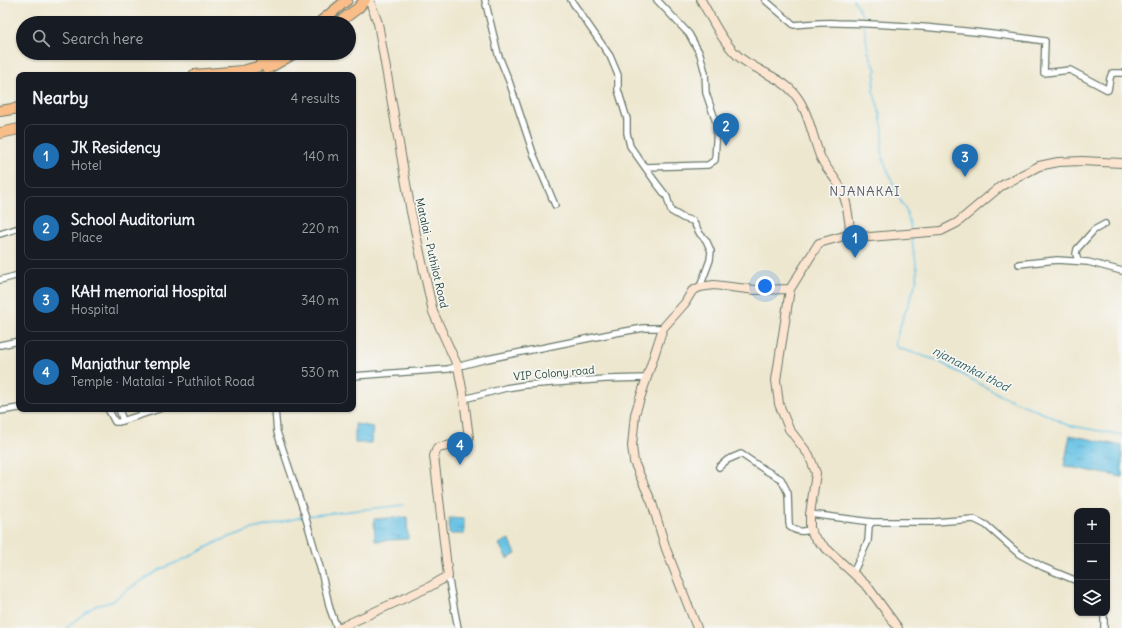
<!DOCTYPE html>
<meta charset="utf-8">
<style>
body{margin:0;font-family:Delius,sans-serif;background:#20242c;color:#f1f3f6}
.controls{position:absolute;right:12px;bottom:12px;display:grid;overflow:hidden;border-radius:8px;box-shadow:0 1px 3px #0004}
.controls button{width:36px;height:36px;display:grid;place-items:center;padding:0;border:0;border-bottom:1px solid #363941;background:#171b24;color:#f1f3f6;font:20px sans-serif}
.you{position:absolute;left:765px;top:286px;width:14px;height:14px;margin:-10px;border:3px solid #fff;border-radius:50%;background:#1a73e8;box-shadow:0 0 0 6px #1a73e833}
.badge{display:grid;place-items:center;width:26px;height:26px;border-radius:50%;background:#1f6fb2;color:#fff;font-size:13px;font-weight:700}
.pin{position:absolute;translate:-50% -33px;filter:drop-shadow(0 1px 2px #0008)}
.pin::after{content:'';position:absolute;top:21px;width:14px;height:12px;background:inherit;clip-path:polygon(0 0,100% 0,50% 100%)}
.list{margin:0;padding:0;list-style:none}
h2{display:flex;justify-content:space-between;align-items:center;height:52px;margin:0;padding:0 16px;font-size:17px}
h2 small{font-size:13px;font-weight:400;color:#9ea1a6}
.list li{display:grid;grid-template-columns:26px 1fr auto;gap:12px;align-items:center;box-sizing:border-box;height:64px;margin:0 8px 8px;padding:0 8px;border:1px solid #363941;border-radius:8px}
.list b{display:block;font-size:15px;white-space:nowrap}
.list p{margin:0;font-size:13px;white-space:nowrap;color:#9ea1a6}
.list em{font-size:13px;font-style:normal;color:#9ea1a6}
.icon{flex:none;width:22px;height:22px;fill:none;stroke:currentColor;stroke-width:2;stroke-linecap:round;stroke-linejoin:round}
.map{position:relative;flex:none;width:1122px;height:628px;overflow:hidden}
.search{position:absolute;background:#171b24;box-shadow:0 1px 3px #0004;left:16px;top:16px;width:340px;height:44px;display:flex;align-items:center;gap:10px;box-sizing:border-box;padding:0 14px;border-radius:22px;color:#9ea1a6;font-size:15px}
.panel{position:absolute;background:#171b24;box-shadow:0 1px 3px #0004;left:16px;top:72px;width:340px;height:340px;border-radius:8px}
.map>svg:first-child{display:block}
.water{fill:url(#water-ripples);stroke:#44808c}
.lines{fill:none;stroke-linecap:round;stroke-linejoin:round}
.stream{stroke:#68c2e5;stroke-width:1.5}
.street-casing{stroke:#67786a;stroke-width:8}
.secondary-casing{stroke:#67786a;stroke-width:10}
.highway-casing{stroke:#67786a;stroke-width:12}
.street{stroke:#fff;stroke-width:5.5}
.secondary{stroke:#fce5d0;stroke-width:8}
.highway{stroke:#f8bd89;stroke-width:10}
.labels{text-anchor:middle;stroke-width:3.5;stroke-linejoin:round;paint-order:stroke}
.street-label{font-size:11px;fill:#1f3d34;stroke:#f6f6f2}
.water-label{font-size:12px;font-style:italic;fill:#315e60;stroke:#f6f6f2}
.quarter-label{font-size:13px;letter-spacing:1px;fill:#5f5f6d;stroke:#f6f6f2}
</style>
<div class="map">
<svg width="1122" height="628" viewBox="0 0 1122 628">
<defs>
<pattern id="water-ripples" width="26" height="14" patternUnits="userSpaceOnUse"><rect width="26" height="14" fill="#68c2e5"/><path d="M2 4q2-2 4 0t4 0M15 11q2-2 4 0t4 0" fill="none" stroke="#559fba"/></pattern>
</defs>
<rect width="100%" height="100%" fill="#f6f6f2"/>
<filter id="ink" filterUnits="userSpaceOnUse"><feTurbulence type="fractalNoise" baseFrequency=".025" numOctaves="2"/><feDisplacementMap in="SourceGraphic" scale="8" xChannelSelector="R" yChannelSelector="G"/><feConvolveMatrix kernelMatrix="1 2 1 2 8 2 1 2 1" color-interpolation-filters="sRGB"/></filter>
<filter id="wash" filterUnits="userSpaceOnUse"><feTurbulence type="fractalNoise" baseFrequency=".012" numOctaves="4" result="noise"/><feDisplacementMap in="SourceGraphic" scale="16" xChannelSelector="R" yChannelSelector="G"/><feGaussianBlur stdDeviation="0.9" result="paint"/><feColorMatrix in="noise" values="0 0 0 0 0 0 0 0 0 0 0 0 0 0 0 0 0 1.4 0 .05"/><feComposite in="paint" operator="in"/></filter>
<g filter="url(#wash)">
<rect width="100%" height="100%" fill="#eee7cf"/>
<path class="water" d="M 355,424 L 373,427 L 371,443 L 355,443 Z
M 1070,435 L 1122,446 L 1122,477 L 1064,466 Z
M 407,517 L 408,539 L 375,541 L 374,519 Z
M 449,518 L 464,519 L 464,534 L 449,534 Z
M 509,539 L 516,554 L 507,559 L 499,544 Z"/>
<g class="lines">
<path class="stream" d="M 853,0 C 859,5 862,15 864,22
M 864,26 L 868,51 L 876,70 L 873,91 L 878,106 L 883,129 L 882,153 L 885,164 L 899,198 L 906,210 L 911,228
M 912,238 C 912,251 919,267 917,278 C 911,301 900,321 895,344 L 898,348 L 936,360 L 1002,396 L 1050,416 L 1067,425 L 1122,435
M 67,628 L 73,622 L 95,606 L 111,602 L 133,586 L 161,569 L 189,557 L 219,541 L 249,530 L 306,516 L 404,505"/>
</g>
</g>
<g filter="url(#ink)">
<g class="lines">
<g class="street-casing">
<path id="street" d="M 485,0 L 498,54 L 509,81 L 533,153 L 555,205
M 571,0 L 610,56 L 618,75 L 618,90 L 627,119 L 627,133 L 630,146 L 654,180 L 667,197 L 671,211 L 683,218 L 693,221 L 700,234 L 706,240 L 711,251 L 710,260 L 700,287
M 765,0 L 794,25 C 809,24 823,22 837,23 C 907,24 976,31 1045,41 L 1044,73 L 1070,70 L 1108,90 L 1110,78 L 1112,73 L 1122,73
M 645,167 L 708,165 L 715,160 L 717,125 L 706,93 L 705,73 L 700,54 L 689,34 L 657,0
M 0,234 L 19,228
M 1078,261 L 1076,254 L 1077,249 L 1094,230 L 1105,224
M 1019,264 L 1057,260 L 1088,262 L 1122,271
M 0,280 L 19,275
M 0,345 L 19,341
M 353,376 L 448,369 L 487,359 L 615,333 L 644,328 L 663,328
M 464,399 L 506,388 L 525,385 L 606,379 L 647,378
M 108,409 L 115,422 L 119,422 L 159,409
M 119,409 L 123,421
M 275,409 L 277,432 L 304,512 L 321,571 L 330,609 L 337,628
M 0,411 L 19,408
M 719,467 L 727,460 L 741,454 L 765,470 L 781,479 L 788,493 L 789,523 L 790,527 C 797,532 802,532 810,530
M 810,514 L 872,522
M 853,573 L 868,541 L 869,526 L 872,522 L 934,522 L 974,519 L 986,525 L 1019,554 L 1043,567 L 1077,581
M 448,576 L 458,628
M 1104,613 L 1104,628"/>
</g>
<g class="secondary-casing">
<path id="secondary" d="M 701,0 C 712,19 721,40 738,56 C 751,68 775,75 789,88 C 808,105 811,133 820,156 C 825,168 834,176 840,187 C 848,201 848,218 851,234
M 339,628 L 429,587 L 448,576 L 434,456 L 437,448 L 467,442 L 469,438 L 464,399 L 458,367 L 433,312 L 411,212 L 378,23 L 370,2
M 697,628 L 666,549 L 652,503 L 634,462 L 632,446 L 635,414 L 663,328 L 685,303 L 692,291 L 700,287 L 714,285 L 756,290 L 790,289
M 898,628 L 868,587 L 816,539 L 813,535 L 810,528 L 810,514 L 816,473 L 809,455 L 789,429 L 779,404 L 776,380 L 790,289 L 819,243 L 851,234 L 870,237 L 941,231 L 957,223 L 1001,186 L 1039,166 L 1058,162 L 1082,161 L 1122,163"/>
</g>
<g class="highway-casing">
<path id="highway" d="M 319,23 L 347,0
M 338,23 L 358,8 L 365,0
M 267,69 L 295,53
M 194,75 L 242,71 L 257,67 L 280,53
M 0,111 L 19,108
M 0,133 L 19,129"/>
</g>
<use href="#street" class="street"/>
<use href="#secondary" class="secondary"/>
<use href="#highway" class="highway"/>
</g>
</g>
<g class="labels">
<g class="street-label">
<text transform="translate(432 253) rotate(77)" y="4">Matalai - Puthilot Road</text>
<text transform="translate(554 373) rotate(-5)" y="4">VIP Colony road</text>
</g>
<g class="water-label">
<text transform="translate(971 369) rotate(27)" y="4">njanamkai thod</text>
</g>
<g class="quarter-label">
<text x="865" y="196">NJANAKAI</text>
</g>
</g>
</svg>
<div class="controls">
<button>+</button>
<button>−</button>
<button><svg class="icon" aria-label="layers" viewBox="0 0 24 24"><path d="M12 4l9 5-9 5-9-5zM3 14l9 5 9-5"/></svg></button>
</div>
<div class="you"></div>
<div class="pin badge" style="left:855px;top:258px">1</div>
<div class="pin badge" style="left:726px;top:146px">2</div>
<div class="pin badge" style="left:965px;top:177px">3</div>
<div class="pin badge" style="left:460px;top:465px">4</div>
<div class="search"><svg class="icon" aria-label="search" viewBox="0 0 24 24"><circle cx="10" cy="10" r="6"/><path d="M15 15l6 6"/></svg>Search here</div>
<section class="panel">
<h2>Nearby<small>4 results</small></h2>
<ul class="list">
<li><span class="badge">1</span><div><b>JK Residency</b><p>Hotel</p></div><em>140 m</em></li>
<li><span class="badge">2</span><div><b>School Auditorium</b><p>Place</p></div><em>220 m</em></li>
<li><span class="badge">3</span><div><b>KAH memorial Hospital</b><p>Hospital</p></div><em>340 m</em></li>
<li><span class="badge">4</span><div><b>Manjathur temple</b><p>Temple · Matalai - Puthilot Road</p></div><em>530 m</em></li>
</ul>
</section>
</div>
